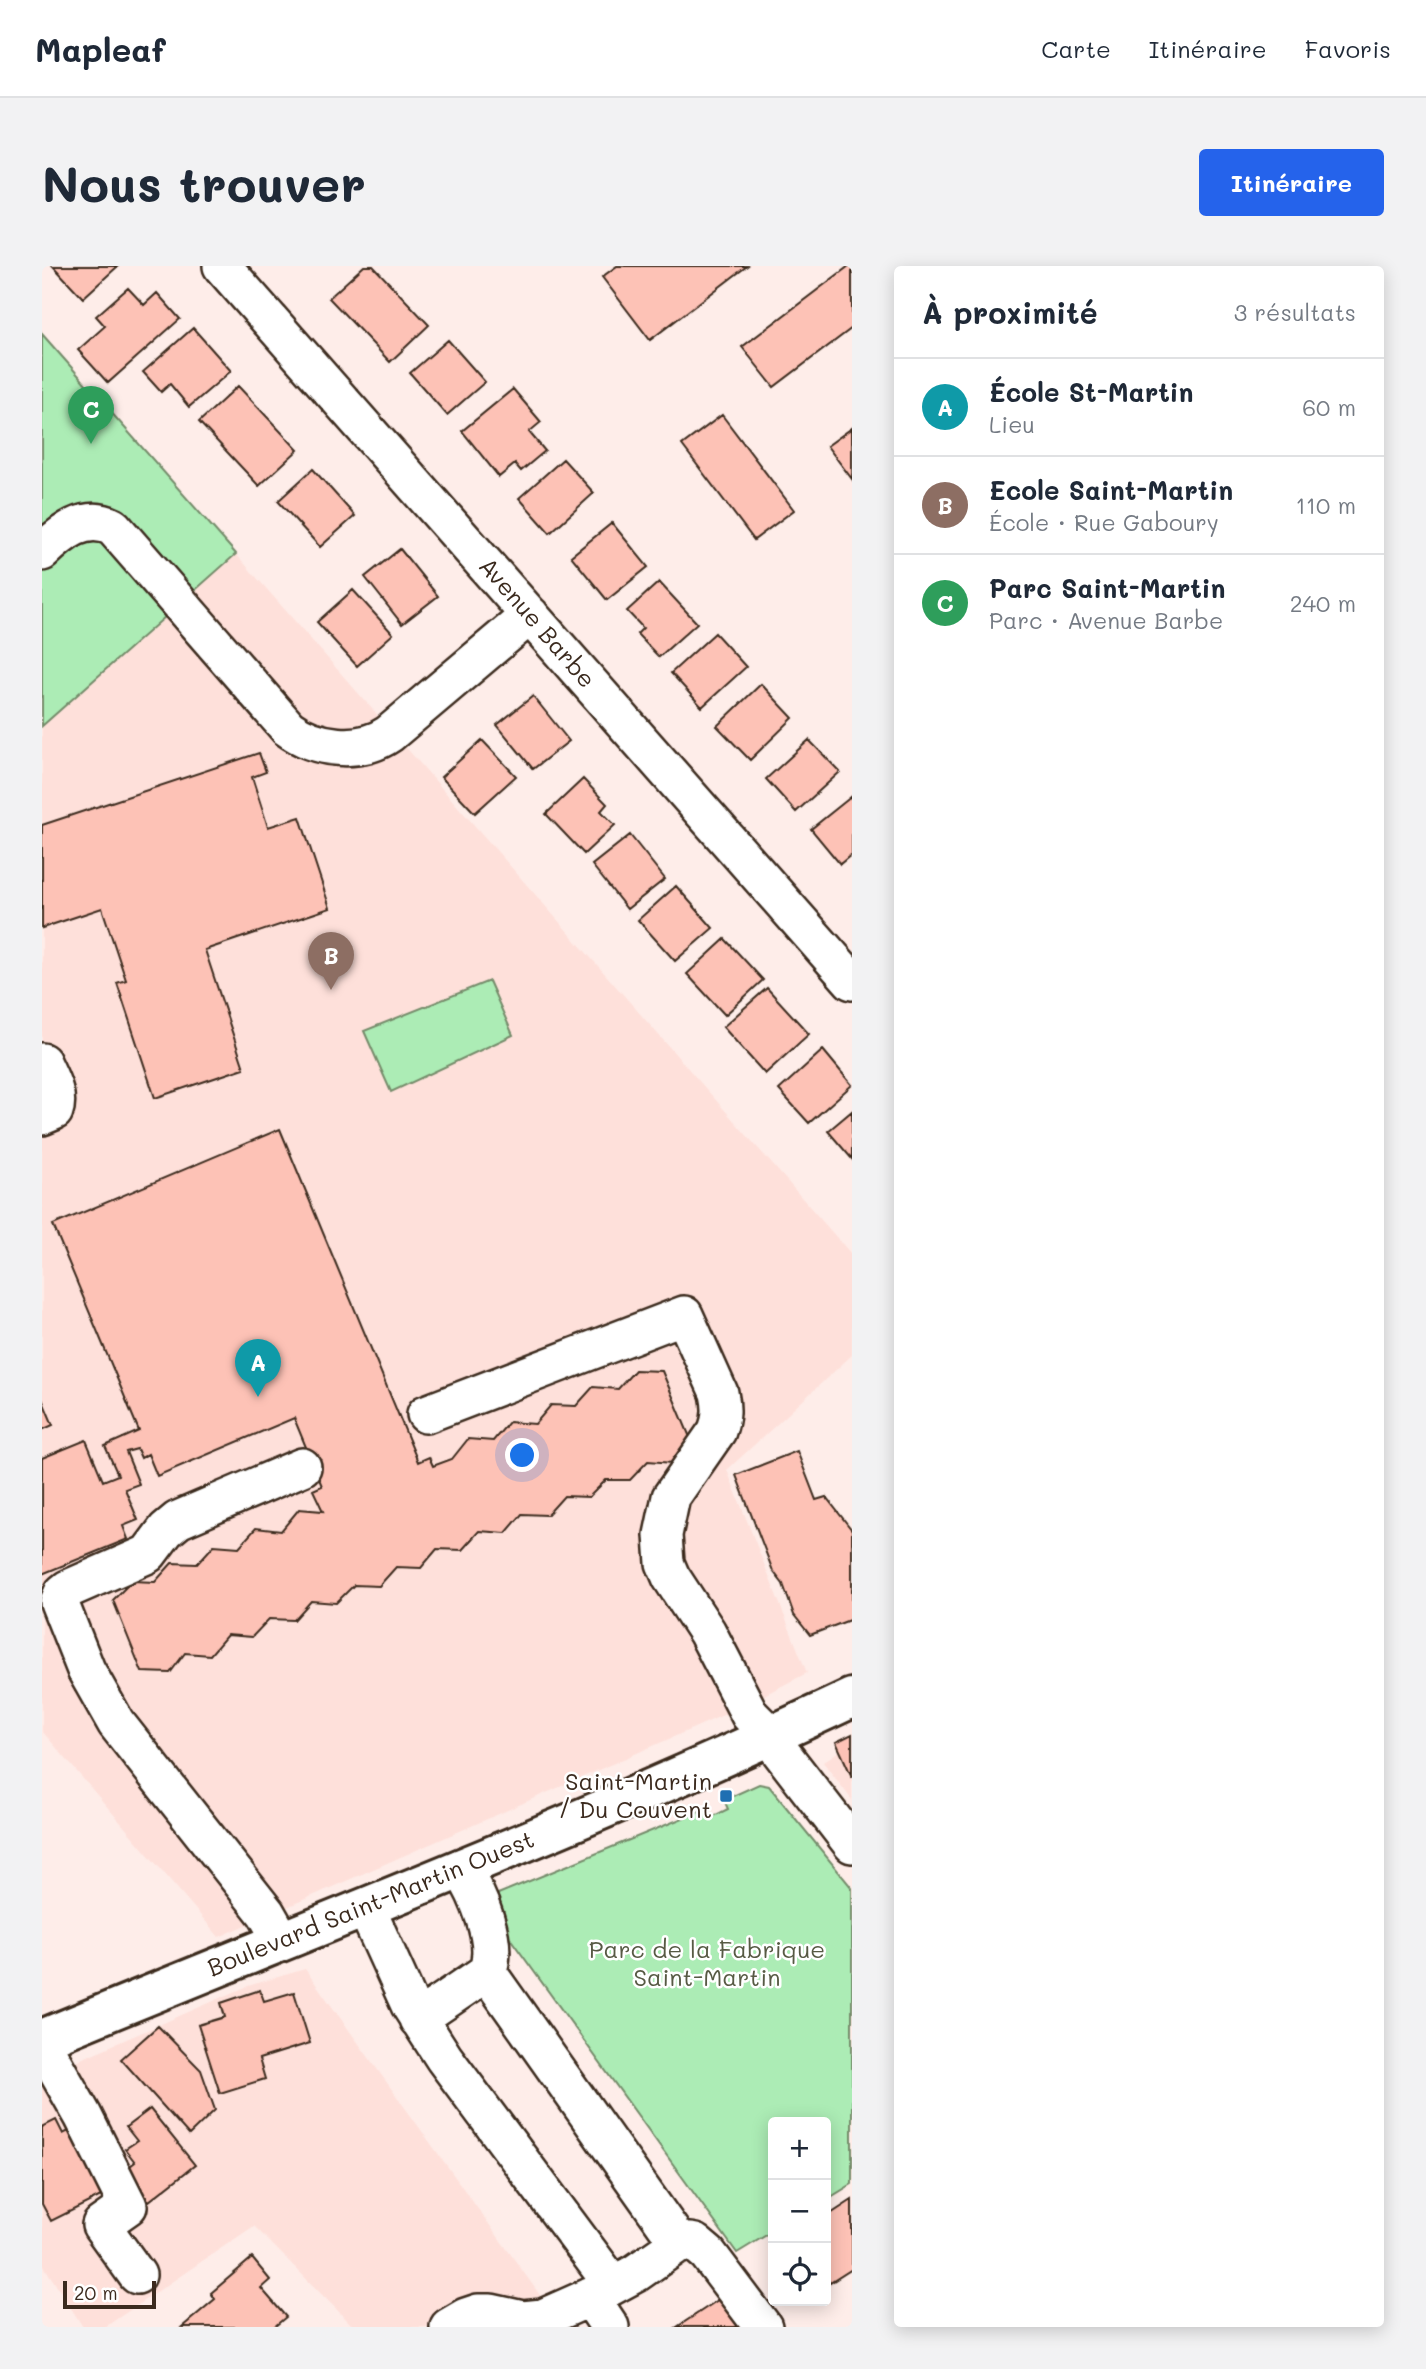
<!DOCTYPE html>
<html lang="fr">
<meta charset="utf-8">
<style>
body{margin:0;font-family:Mali,sans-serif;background:#f2f2f3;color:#1f2937}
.controls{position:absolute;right:21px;bottom:21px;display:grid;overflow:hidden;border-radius:7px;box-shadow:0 4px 18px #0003}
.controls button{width:63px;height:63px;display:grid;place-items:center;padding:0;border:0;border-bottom:2px solid #e0e1e3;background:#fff;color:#1f2937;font:35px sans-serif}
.scale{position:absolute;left:21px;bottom:18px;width:93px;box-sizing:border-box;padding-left:7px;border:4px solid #3b2a1e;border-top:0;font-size:19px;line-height:24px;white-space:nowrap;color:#3b2a1e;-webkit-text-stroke:5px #fff;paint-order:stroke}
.you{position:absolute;left:481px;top:1190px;width:24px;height:24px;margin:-18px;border:5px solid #fff;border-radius:50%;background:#1a73e8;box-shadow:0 0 0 10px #1a73e833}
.badge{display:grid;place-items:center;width:46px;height:46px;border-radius:50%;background:#2563eb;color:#fff;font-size:23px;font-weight:700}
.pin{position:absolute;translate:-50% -58px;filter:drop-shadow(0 2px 4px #0008)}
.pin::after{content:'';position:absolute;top:37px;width:24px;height:21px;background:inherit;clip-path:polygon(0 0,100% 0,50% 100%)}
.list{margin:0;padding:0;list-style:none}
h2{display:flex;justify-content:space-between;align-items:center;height:91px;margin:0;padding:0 28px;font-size:30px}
h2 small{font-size:23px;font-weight:400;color:#747a83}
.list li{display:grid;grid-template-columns:46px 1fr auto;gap:21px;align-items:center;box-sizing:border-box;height:98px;padding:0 28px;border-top:2px solid #e0e1e3}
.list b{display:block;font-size:26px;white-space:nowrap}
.list p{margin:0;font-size:23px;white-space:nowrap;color:#747a83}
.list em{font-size:23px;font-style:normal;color:#747a83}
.icon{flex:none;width:38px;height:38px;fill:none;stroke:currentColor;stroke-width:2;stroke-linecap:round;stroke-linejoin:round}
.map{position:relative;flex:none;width:810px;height:2061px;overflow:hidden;border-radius:7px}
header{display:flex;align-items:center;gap:42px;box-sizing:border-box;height:98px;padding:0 35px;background:#fff;border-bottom:2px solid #e0e1e3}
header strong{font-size:33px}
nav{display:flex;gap:38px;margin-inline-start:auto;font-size:24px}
.intro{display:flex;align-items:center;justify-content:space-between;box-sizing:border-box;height:168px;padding:0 42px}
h1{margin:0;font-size:49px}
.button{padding:18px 32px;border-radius:7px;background:#2563eb;color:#fff;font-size:24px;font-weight:700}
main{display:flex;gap:42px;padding:0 42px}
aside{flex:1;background:#fff;border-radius:7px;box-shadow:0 4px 18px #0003}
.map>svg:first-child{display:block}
.built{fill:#fee0da}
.green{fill:#acecb5;stroke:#748b6a;stroke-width:2}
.building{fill:#fdc2b6;stroke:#3b2a1e;stroke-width:2}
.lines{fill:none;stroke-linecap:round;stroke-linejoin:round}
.minor-casing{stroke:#3b2a1e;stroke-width:42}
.major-casing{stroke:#3b2a1e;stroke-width:44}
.minor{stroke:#fff;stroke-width:37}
.major{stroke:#fff;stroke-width:38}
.poi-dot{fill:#1f6fb2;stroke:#fff;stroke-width:2.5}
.labels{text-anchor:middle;stroke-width:5;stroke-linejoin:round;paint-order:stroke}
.street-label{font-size:24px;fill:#3b2a1e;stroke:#fff}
.poi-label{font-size:24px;fill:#3b2a1e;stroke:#fff;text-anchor:end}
.park-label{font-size:24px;fill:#575a44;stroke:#fff}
</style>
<header>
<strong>Mapleaf</strong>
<nav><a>Carte</a><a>Itinéraire</a><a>Favoris</a></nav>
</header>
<div class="intro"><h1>Nous trouver</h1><a class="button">Itinéraire</a></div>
<main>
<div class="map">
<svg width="810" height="2061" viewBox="0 0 810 2061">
<rect width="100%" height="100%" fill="#feede9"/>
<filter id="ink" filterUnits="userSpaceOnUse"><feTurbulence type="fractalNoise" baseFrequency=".0143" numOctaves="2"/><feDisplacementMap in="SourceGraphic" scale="14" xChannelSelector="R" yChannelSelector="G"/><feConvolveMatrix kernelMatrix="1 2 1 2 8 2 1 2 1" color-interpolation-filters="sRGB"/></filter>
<g filter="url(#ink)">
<path class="built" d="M 194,288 L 810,989 L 810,1089 L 685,1204 L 765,1407 L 695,1443 L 177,1671 L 0,1465 L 0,460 Z
M 810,1476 L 810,1534 L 781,1496 Z
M 263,1703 L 521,2061 L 312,2061 L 212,1960 L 63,2061 L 41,2061 L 0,1997 L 0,1810 L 206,1720 Z"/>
<path class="green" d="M 0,68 L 194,288 L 0,460 Z
M 447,715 L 471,769 L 349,826 L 322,765 Z
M 717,1518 L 727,1520 L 810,1622 L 810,1918 L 784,1934 L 784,1856 L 731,1856 L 731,1965 L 695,1987 L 465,1668 L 456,1640 L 456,1628 L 665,1542 L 670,1551 L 686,1543 L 682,1534 Z"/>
<path class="building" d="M 11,0 L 76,0 L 41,32 Z
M 322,0 L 331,0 L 387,59 L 348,96 L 287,32 Z
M 575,0 L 705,0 L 608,74 L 560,11 Z
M 807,0 L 810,0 L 810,62 L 732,121 L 700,81 Z
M 86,22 L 102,39 L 115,27 L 138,53 L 66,117 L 36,84 L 63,60 L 54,50 Z
M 151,62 L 189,105 L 147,141 L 128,118 L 119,126 L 101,106 Z
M 406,74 L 443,116 L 405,149 L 368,107 Z
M 196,120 L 256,184 L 217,220 L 157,156 Z
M 471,123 L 499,156 L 487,166 L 503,185 L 479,205 L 473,198 L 457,211 L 420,165 Z
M 680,149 L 752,244 L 712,274 L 640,179 Z
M 810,162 L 810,213 L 785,180 Z
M 521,193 L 552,227 L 508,267 L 477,232 Z
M 271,203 L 313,250 L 278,281 L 236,235 Z
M 570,257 L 606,301 L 565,334 L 529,290 Z
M 358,283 L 396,330 L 360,358 L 323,311 Z
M 617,316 L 655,357 L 617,391 L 595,368 L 601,362 L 585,345 Z
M 311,324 L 351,368 L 315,400 L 275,356 Z
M 673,367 L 704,401 L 660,441 L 629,407 Z
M 719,418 L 751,452 L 708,494 L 675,460 Z
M 491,430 L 527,475 L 491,503 L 455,459 Z
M 440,474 L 474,510 L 433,547 L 399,511 Z
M 767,474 L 798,506 L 754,546 L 724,513 Z
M 217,487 L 224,506 L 210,511 L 226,561 L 258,551 L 288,642 L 163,684 L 202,802 L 113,832 L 75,717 L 84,714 L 60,642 L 0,662 L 0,559 Z
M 541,513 L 565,538 L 559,545 L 573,559 L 542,588 L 504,548 Z
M 810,530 L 810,588 L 798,598 L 769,563 Z
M 588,569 L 623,613 L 585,643 L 550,599 Z
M 634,620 L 671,662 L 633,695 L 596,654 Z
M 683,673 L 721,714 L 683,749 L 645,708 Z
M 725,722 L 767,768 L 723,808 L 681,761 Z
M 781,784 L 810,819 L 767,857 L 737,824 Z
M 810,845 L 810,893 L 786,865 Z
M 238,863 L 376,1196 L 387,1191 L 391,1200 L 410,1193 L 426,1173 L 451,1175 L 467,1156 L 493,1158 L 509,1139 L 534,1140 L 551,1121 L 576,1123 L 593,1104 L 620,1105 L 650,1176 L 631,1197 L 606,1195 L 588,1214 L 564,1214 L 547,1231 L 522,1230 L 505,1249 L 480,1248 L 464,1267 L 437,1265 L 420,1284 L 395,1283 L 379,1302 L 354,1301 L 337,1320 L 312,1319 L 294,1337 L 269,1335 L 252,1354 L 227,1353 L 210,1371 L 185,1369 L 168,1389 L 143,1387 L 128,1407 L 100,1406 L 71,1334 L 90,1315 L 113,1316 L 130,1297 L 155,1298 L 172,1279 L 197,1281 L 214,1262 L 239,1265 L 257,1243 L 281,1245 L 271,1224 L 280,1220 L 252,1152 L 115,1210 L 106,1188 L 99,1192 L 95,1183 L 84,1186 L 97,1218 L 83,1223 L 96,1254 L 81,1260 L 86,1273 L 0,1308 L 0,1192 L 44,1174 L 61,1215 L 76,1209 L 63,1180 L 97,1165 L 11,959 Z
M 0,1133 L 11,1159 L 0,1164 Z
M 755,1185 L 774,1234 L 784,1231 L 810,1264 L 810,1353 L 768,1369 L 752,1349 L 741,1318 L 731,1305 L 694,1209 Z
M 810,1468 L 810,1511 L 794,1476 Z
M 218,1724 L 222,1735 L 252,1726 L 268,1777 L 217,1793 L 223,1813 L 178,1827 L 156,1759 L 183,1751 L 179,1737 Z
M 116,1760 L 159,1804 L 173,1844 L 147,1869 L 79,1793 Z
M 108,1843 L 153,1899 L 107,1935 L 83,1904 L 93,1896 L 83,1883 L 95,1875 L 84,1861 Z
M 14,1854 L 21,1868 L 29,1864 L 61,1929 L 9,1955 L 0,1938 L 0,1861 Z
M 810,1934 L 810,2003 L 788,2017 L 784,2010 L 784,1951 Z
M 210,1992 L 228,2014 L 219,2022 L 244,2051 L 232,2061 L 140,2061 L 173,2033 L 169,2027 Z
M 682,2030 L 704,2061 L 635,2061 Z"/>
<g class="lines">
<g class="minor-casing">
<path id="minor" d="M 180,0 L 810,715
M 0,286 C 20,267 43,247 71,261 L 246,462 C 274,483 318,488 347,468 L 488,349
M 0,796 C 6,810 18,829 12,845 L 0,850
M 384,1148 L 642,1049 L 677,1127 C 680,1141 680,1151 675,1165 L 629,1231 L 621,1269 L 623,1297 L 629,1311 L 665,1366 L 708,1449 L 729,1470 L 738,1485 L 810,1578
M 324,1642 L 368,1739 L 402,1792 L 571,2019
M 240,1675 L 224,1647 L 74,1457 L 44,1404 L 17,1336 L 21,1327 L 26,1323 L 106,1288 L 124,1264 L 136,1254 L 260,1201
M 445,1706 L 637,1977
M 376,1753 L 445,1706 C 458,1677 435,1627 419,1602
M 0,1778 L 41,1850 L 86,1940 L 59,1959 L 95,2009
M 548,2031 L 568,2061
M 407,2061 L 424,2051 L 436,2047 L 449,2047 L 481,2054 L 501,2052 L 555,2028 L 594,2007 L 637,1977 L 648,1976 L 653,1977 L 666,1988 L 721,2061"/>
</g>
<g class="major-casing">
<path id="major" d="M 0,1773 C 271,1661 545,1557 810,1432"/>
</g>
<use href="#minor" class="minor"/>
<use href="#major" class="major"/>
</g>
</g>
<rect class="poi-dot" x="677" y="1523" width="14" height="14" rx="3.5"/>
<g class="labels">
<g class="street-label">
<text transform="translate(495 357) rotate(49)" y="8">Avenue Barbe</text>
<text transform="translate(329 1638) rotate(-22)" y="8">Boulevard Saint-Martin Ouest</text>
</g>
<g class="poi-label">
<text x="670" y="1524">Saint-Martin<tspan x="670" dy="28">/ Du Couvent</tspan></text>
</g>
<g class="park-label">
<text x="665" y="1692">Parc de la Fabrique<tspan x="665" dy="28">Saint-Martin</tspan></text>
</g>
</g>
</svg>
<div class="controls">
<button>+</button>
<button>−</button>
<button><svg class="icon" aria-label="locate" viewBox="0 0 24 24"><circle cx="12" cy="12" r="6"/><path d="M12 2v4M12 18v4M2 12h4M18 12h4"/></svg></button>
</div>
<div class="scale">20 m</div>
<div class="you"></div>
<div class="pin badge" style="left:216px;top:1131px;background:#0f9aa8">A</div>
<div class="pin badge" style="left:289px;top:724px;background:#8d6e63">B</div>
<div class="pin badge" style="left:49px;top:178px;background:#2e9e5b">C</div>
</div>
<aside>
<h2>À proximité<small>3 résultats</small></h2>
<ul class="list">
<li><span class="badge" style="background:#0f9aa8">A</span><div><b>École St-Martin</b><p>Lieu</p></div><em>60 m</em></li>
<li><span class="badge" style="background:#8d6e63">B</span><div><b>Ecole Saint-Martin</b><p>École · Rue Gaboury</p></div><em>110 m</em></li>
<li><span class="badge" style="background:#2e9e5b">C</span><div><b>Parc Saint-Martin</b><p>Parc · Avenue Barbe</p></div><em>240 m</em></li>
</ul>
</aside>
</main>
